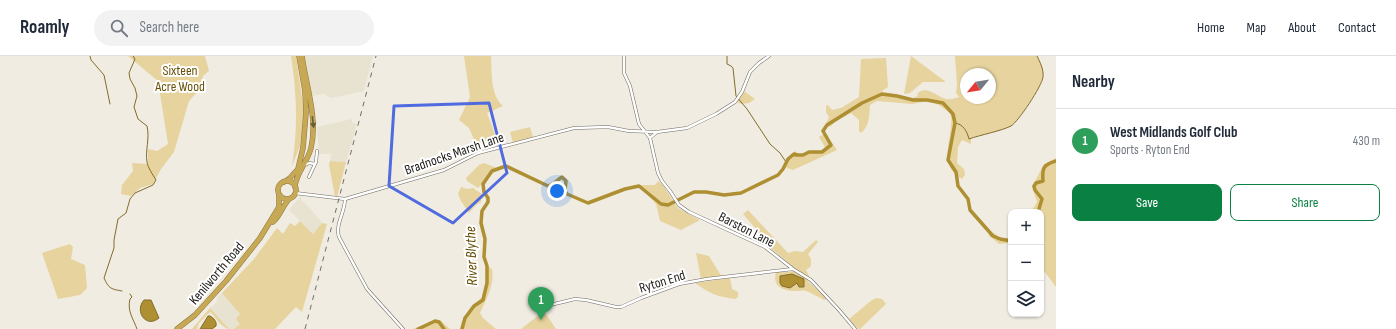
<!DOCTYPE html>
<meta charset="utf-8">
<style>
body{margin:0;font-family:"Sofia Sans Condensed",sans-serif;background:#f2f2f3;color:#1f2937}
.controls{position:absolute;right:12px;bottom:12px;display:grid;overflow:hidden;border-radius:8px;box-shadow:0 1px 3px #0004}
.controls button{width:36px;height:36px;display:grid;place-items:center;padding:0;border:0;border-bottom:1px solid #e0e1e3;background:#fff;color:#1f2937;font:20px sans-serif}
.compass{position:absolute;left:960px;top:12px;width:36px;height:36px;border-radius:50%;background:#fff;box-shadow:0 1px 3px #0004;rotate:240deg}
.you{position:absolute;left:557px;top:135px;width:14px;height:14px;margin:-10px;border:3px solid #fff;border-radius:50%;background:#1a73e8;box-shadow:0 0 0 6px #1a73e833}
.badge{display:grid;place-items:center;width:26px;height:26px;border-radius:50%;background:#0b8043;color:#fff;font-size:13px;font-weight:700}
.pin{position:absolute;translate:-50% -33px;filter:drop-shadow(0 1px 2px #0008)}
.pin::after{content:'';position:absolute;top:21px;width:14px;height:12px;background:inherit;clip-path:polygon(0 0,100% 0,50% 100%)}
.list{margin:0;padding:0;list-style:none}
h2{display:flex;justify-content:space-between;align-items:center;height:52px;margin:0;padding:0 16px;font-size:17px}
h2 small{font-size:13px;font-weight:400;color:#747a83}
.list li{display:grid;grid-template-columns:26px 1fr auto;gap:12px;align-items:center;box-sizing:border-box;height:64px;padding:0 16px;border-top:1px solid #e0e1e3}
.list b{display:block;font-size:15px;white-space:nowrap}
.list p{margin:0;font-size:13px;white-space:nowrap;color:#747a83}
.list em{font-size:13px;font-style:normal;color:#747a83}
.actions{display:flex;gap:8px;padding:12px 16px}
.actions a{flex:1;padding:9px 0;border:1px solid #0b8043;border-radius:8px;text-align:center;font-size:14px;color:#0b8043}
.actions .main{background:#0b8043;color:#fff}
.icon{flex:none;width:22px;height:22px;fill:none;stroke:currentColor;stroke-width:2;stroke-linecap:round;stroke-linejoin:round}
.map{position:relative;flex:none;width:1056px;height:273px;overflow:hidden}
header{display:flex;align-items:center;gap:24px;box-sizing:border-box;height:56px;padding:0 20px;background:#fff;border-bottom:1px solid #e0e1e3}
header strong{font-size:19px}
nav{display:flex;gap:22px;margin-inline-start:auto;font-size:14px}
.search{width:280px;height:36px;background:#f2f2f3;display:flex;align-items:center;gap:10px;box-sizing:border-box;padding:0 14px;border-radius:22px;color:#747a83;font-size:15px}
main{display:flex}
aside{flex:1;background:#fff}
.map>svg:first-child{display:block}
.built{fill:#e8e2d0}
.green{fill:#e6d39e;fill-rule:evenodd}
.water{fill:#ae8f32;stroke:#836c2a}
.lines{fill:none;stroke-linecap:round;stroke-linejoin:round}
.stream{stroke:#836c2a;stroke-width:1}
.river{stroke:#ae8f32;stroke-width:3.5}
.minor-casing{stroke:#6e6a62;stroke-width:3.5}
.highway-casing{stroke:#8b7740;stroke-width:5.5}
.minor{stroke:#fff;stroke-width:2.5}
.highway{stroke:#c6a855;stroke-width:4.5}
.rail{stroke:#716e69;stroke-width:1;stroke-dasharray:5 5;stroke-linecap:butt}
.oneway{fill:#6a5b34}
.marked{fill:none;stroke:#506be0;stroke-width:3;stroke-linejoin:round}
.labels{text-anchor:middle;stroke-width:4;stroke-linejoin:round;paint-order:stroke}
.park-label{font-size:14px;fill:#69530c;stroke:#fff}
.street-label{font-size:14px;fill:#1e1c19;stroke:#fff}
.water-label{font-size:15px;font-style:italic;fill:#614b00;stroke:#fff}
</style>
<header>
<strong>Roamly</strong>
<div class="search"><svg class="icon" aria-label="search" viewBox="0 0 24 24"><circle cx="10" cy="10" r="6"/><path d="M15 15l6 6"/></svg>Search here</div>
<nav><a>Home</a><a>Map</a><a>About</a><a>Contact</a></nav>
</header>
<main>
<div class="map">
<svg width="1056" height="273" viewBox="0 0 1056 273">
<rect width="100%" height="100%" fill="#f0ece2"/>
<path class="built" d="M 305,0 L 373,0 L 364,35 L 331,42 L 324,38 L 312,40 Z
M 352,63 L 352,67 L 357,68 L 346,106 L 330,105 L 331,98 L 319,98 L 317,71 Z
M 301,140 L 301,144 L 309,151 L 322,167 L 313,178 L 289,154 Z
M 222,237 L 240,258 L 240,268 L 234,273 L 229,273 L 210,252 L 217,246 L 218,241 Z"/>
<path class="green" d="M 128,0 L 205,0 L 209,15 L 203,20 L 200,33 L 189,45 L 174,96 L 161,113 L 153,128 L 140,132 L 131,140 L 121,138 L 122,129 L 133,115 L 132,107 L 148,108 L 148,93 L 157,95 L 168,88 L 158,25 Z
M 291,0 L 296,0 L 304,56 L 300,90 L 292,110 C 298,71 297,39 291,0 Z
M 464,0 L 491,0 C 492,16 490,39 503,50 L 487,57 L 499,89 L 479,95 L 469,72 L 459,64 L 470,41 Z
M 911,0 L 946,26 L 923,26 L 910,37 L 904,38 Z
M 955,0 L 1037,0 C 1040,6 1044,13 1043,20 C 1042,29 1019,64 1012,69 C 1006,74 979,79 971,82 L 971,88 L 962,84 L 958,91 L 957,107 L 964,113 L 965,119 L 962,123 C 939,110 950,90 951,69 C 952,65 951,61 950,57 L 939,49 L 928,45 L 912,48 L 877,45 L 870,49 C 869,59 870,70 861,77 L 859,75 L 859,64 L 851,57 L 835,66 L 830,71 L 826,68 L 829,61 L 826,56 L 826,50 L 828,49 L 832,54 L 841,52 L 859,41 L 861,3 L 886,2 L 888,31 L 882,35 L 883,39 L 913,42 L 918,40 L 917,38 C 926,28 937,41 946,43 C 950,44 956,42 959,41 L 956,37 L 957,29 ZM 966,18 L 990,18 L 990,42 L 966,42 Z
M 744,35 L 755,43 L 749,47 L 741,48 L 737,46 Z
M 530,71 L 533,81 L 513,87 L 510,76 Z
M 825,77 L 837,94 L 793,114 L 787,112 L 784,108 L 790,99 L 795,95 L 801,100 L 806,99 L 809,96 L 822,96 L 825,91 L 819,81 Z
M 1056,102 L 1056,231 L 1041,211 L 1041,156 L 1031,156 L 1037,146 L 1032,131 L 1044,108 Z
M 330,105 L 346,106 L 337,141 L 335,141 L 329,109 Z
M 484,107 L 497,112 C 488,116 486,125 478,132 L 467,125 L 466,122 L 479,109 Z
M 658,125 L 663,129 L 678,152 L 700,164 L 681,174 L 660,165 L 656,148 L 639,129 L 655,129 Z
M 461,131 L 467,133 L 473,132 L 482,138 L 481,146 L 476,149 L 469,157 L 461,145 L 458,138 Z
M 748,154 L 788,197 L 795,195 L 803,196 L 816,184 L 818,186 L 808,198 L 811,203 L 811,210 L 806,214 L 809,220 L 808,225 L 827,243 L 824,244 C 818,241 812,237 806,235 C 803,234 800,235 797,235 C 783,235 772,231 776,216 L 791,216 L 792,210 L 768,190 L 770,189 L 743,158 Z
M 300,165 L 313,178 L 322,167 L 327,168 L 302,256 L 296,251 L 275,273 L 234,273 L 240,268 L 236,263 L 240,258 L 222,237 L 254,203 L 277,172 L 283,178 L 290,167 L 295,170 Z
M 994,177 L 1001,182 L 1011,182 L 1011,187 L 999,188 L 988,179 Z
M 70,188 L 73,191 L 71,203 L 85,209 L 87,232 L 80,239 L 58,243 L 42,197 Z
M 696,197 L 709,200 L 720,218 L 722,220 L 701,223 Z
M 486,209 L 492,213 C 495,228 486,244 480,257 L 483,262 L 496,273 L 460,273 L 462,265 L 471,251 L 482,241 L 486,225 Z
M 730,222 L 732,233 L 738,236 L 738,241 L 735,243 C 715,240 711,238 695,227 Z
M 877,242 L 882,243 L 886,248 L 860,273 L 858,273 L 849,263 L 872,244 Z
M 210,252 L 229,273 C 220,271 217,262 210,256 L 199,267 L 197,273 L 192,273 Z
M 544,255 L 556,273 L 521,273 Z
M 436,264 L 440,264 L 450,273 L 413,273 Z"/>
<path class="water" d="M 792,218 L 804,223 L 804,231 L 799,231 L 797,227 L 790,232 L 782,230 L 780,227 L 780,220 Z
M 144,244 L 151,244 L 159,262 C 146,273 134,255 144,244 Z
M 208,260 L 210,260 C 214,262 217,266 216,270 L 212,273 L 200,273 Z"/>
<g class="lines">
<path class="stream" d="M 90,0 L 91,4 L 104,19 L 110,48
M 727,0 L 727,8 L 731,10 L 733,12 L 736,40 L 747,53 L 770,88 L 780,97 L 786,106
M 955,67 C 963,68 967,75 969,83 C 980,79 1001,75 1011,70 C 1018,66 1042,30 1043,21 C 1044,14 1040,6 1037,0
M 122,235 C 111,233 109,233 104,222 L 114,192 L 114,184 L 118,163 L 126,157 L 130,143 L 135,137 L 153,129 L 156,124 C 153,119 148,112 147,106 C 145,94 150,83 147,70 L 138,63 L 134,51 L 137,40 L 135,32 L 130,23 L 129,17 L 135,3 L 133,0
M 130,238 L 132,241 L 130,243 C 127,255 133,262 137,273"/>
<path class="river" d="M 1038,156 L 1042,143 L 1035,134 L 1034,130 L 1036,127 L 1043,125 C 1042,112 1043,109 1056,105
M 418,273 L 435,265 L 439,266 L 444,273
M 462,273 L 465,262 L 474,250 L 483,244 L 487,227 L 487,210 L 484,201 L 485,183 L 481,167 L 482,155 L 488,146 L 488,142 L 484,136 L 483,128 L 492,115 L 506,110 L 548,130 C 553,129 557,124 562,121 L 566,125 L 565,135 L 567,138 L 588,147 L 625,133 L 639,130 L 661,148 L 668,149 L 694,136 L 706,136 L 724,139 L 741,137 L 778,119 L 783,113 L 788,103 L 794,98 L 797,99 L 803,99 L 809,96 L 822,96 L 831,89 L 823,75 L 827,69 L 862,47 L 882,38 L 897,40 L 913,44 L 927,44 L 943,47 L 953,58 L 955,67 L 948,104 L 956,116 L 958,130 L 968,143 L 970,154 L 993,180 L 1000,183 L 1011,185"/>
<g class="minor-casing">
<path id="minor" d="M 624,0 L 624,17 L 630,30 L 639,68 L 650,82 L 658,117 L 662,125 L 670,135 L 679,149 L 689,156 L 765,191 L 793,213 L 811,224 L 839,254 L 855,273
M 650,82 L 657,76
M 305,109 L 309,107 L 315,108
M 309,121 L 316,106 L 317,95
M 295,137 L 345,143 L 444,114 L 478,97 L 574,72 L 608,71 L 629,75 L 657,76 L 687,72 L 716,58 L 735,46 L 742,36 L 750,16 L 759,7 L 769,0
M 345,143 C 345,156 335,169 339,181 L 367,233 L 403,273
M 540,253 L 546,250 L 575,243 L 586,244 L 616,251 L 621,251 L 641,242 L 679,228 L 707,223 L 793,213"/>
</g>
<g class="highway-casing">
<path id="highway" d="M278 134a9 9 0 1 1 18 0a9 9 0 1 1-18 0Z
M 284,126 L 290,122 L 298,113 L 303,92 L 306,57 L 305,35 L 299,0
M 295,131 C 295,119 308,105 311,92 C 318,63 306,29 302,0
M 273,166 C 280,160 282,151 289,143
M 177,273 L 195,259 L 226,225 L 260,182 L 279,151 L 279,140"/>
</g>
<use href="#minor" class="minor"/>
<use href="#highway" class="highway"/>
<path class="rail" d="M 305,273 L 376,0"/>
</g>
<defs><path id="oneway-solid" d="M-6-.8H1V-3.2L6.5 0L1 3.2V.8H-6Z"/></defs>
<use class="oneway" href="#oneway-solid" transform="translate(313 66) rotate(83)"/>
<path class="marked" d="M 489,47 L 507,117 L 453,167 L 389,130 L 394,50 Z"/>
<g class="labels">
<g class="park-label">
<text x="180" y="19">Sixteen<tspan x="180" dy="16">Acre Wood</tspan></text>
</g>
<g class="street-label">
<text transform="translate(454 97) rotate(-19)" y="5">Bradnocks Marsh Lane</text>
<text transform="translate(747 173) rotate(27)" y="5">Barston Lane</text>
<text transform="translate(216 217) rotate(-50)" y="5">Kenilworth Road</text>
<text transform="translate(662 225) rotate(-17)" y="5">Ryton End</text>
</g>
<g class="water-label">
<text transform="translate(471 200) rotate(-92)" y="5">River Blythe</text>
</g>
</g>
</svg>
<div class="controls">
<button>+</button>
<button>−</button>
<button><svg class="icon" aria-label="layers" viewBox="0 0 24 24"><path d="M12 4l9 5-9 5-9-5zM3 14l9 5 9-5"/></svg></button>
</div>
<svg class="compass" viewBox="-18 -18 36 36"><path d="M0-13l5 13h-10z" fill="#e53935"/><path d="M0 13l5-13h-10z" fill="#747a83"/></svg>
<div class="you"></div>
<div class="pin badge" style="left:541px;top:264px;background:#2e9e5b">1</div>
</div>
<aside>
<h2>Nearby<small></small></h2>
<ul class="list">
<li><span class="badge" style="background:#2e9e5b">1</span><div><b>West Midlands Golf Club</b><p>Sports · Ryton End</p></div><em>430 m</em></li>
</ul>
<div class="actions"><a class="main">Save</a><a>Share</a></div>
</aside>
</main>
